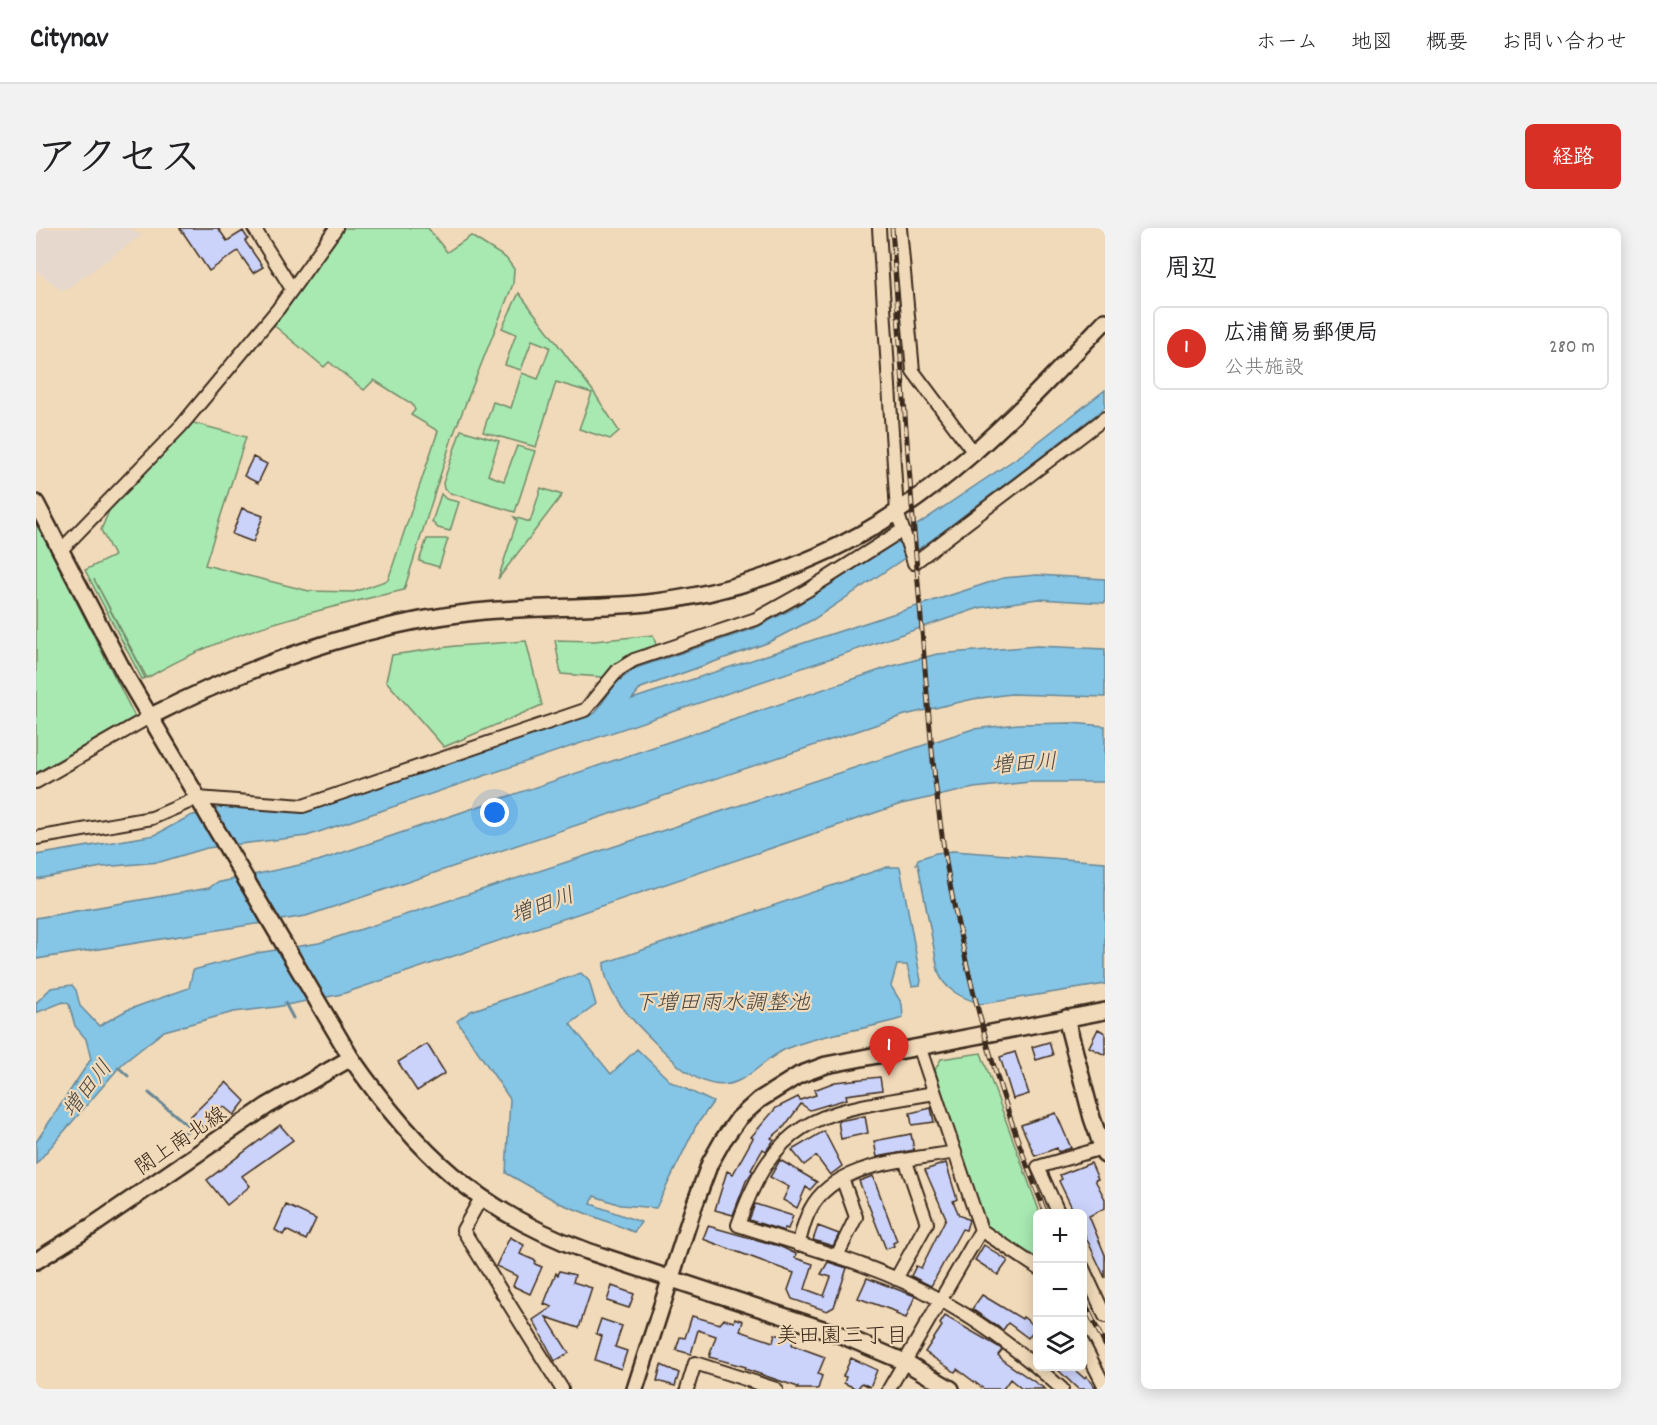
<!DOCTYPE html>
<html lang="ja">
<meta charset="utf-8">
<style>
body{margin:0;font-family:Dekko,"Klee One",sans-serif;background:#f2f2f2;color:#202124}
.controls{position:absolute;right:18px;bottom:18px;display:grid;overflow:hidden;border-radius:9px;box-shadow:0 3px 15px #0003}
.controls button{width:54px;height:54px;display:grid;place-items:center;padding:0;border:0;border-bottom:2px solid #e0e0e0;background:#fff;color:#202124;font:30px sans-serif}
.you{position:absolute;left:459px;top:585px;width:21px;height:21px;margin:-15px;border:4px solid #fff;border-radius:50%;background:#1a73e8;box-shadow:0 0 0 9px #1a73e833}
.badge{display:grid;place-items:center;width:39px;height:39px;border-radius:50%;background:#d93025;color:#fff;font-size:20px;font-weight:700}
.pin{position:absolute;translate:-50% -50px;filter:drop-shadow(0 2px 3px #0008)}
.pin::after{content:'';position:absolute;top:32px;width:21px;height:18px;background:inherit;clip-path:polygon(0 0,100% 0,50% 100%)}
.list{margin:0;padding:0;list-style:none}
h2{display:flex;justify-content:space-between;align-items:center;height:78px;margin:0;padding:0 24px;font-size:26px}
h2 small{font-size:20px;font-weight:400;color:#757577}
.list li{display:grid;grid-template-columns:39px 1fr auto;gap:18px;align-items:center;box-sizing:border-box;height:84px;margin:0 12px 12px;padding:0 12px;border:2px solid #e0e0e0;border-radius:9px}
.list b{display:block;font-size:22px;white-space:nowrap}
.list p{margin:0;font-size:20px;white-space:nowrap;color:#757577}
.list em{font-size:20px;font-style:normal;color:#757577}
.icon{flex:none;width:33px;height:33px;fill:none;stroke:currentColor;stroke-width:2;stroke-linecap:round;stroke-linejoin:round}
.map{position:relative;flex:none;width:1069px;height:1161px;overflow:hidden;border-radius:9px}
header{display:flex;align-items:center;gap:36px;box-sizing:border-box;height:84px;padding:0 30px;background:#fff;border-bottom:2px solid #e0e0e0}
header strong{font-size:28px}
nav{display:flex;gap:33px;margin-inline-start:auto;font-size:21px}
.intro{display:flex;align-items:center;justify-content:space-between;box-sizing:border-box;height:144px;padding:0 36px}
h1{margin:0;font-size:42px}
.button{padding:15px 27px;border-radius:9px;background:#d93025;color:#fff;font-size:21px;font-weight:700}
main{display:flex;gap:36px;padding:0 36px}
aside{flex:1;background:#fff;border-radius:9px;box-shadow:0 3px 15px #0003}
.map>svg:first-child{display:block}
.built{fill:#e6d8cd}
.green{fill:#a8e9b2;stroke:#728a68;stroke-width:1.5}
.water{fill:#85c5e6;stroke:#678796;stroke-width:1.5}
.lines{fill:none;stroke-linecap:round;stroke-linejoin:round}
.stream{stroke:#678796;stroke-width:3}
.building{fill:#cbd3fb;stroke:#3b2a1e;stroke-width:1.5}
.minor-casing{stroke:#3b2a1e;stroke-width:16}
.tertiary-casing{stroke:#3b2a1e;stroke-width:20}
.minor{stroke:#f1dab9;stroke-width:12}
.tertiary{stroke:#f1dab9;stroke-width:15}
.rail-casing{stroke:#3b2a1e;stroke-width:5}
.rail{stroke:#f1dab9;stroke-width:3;stroke-dasharray:9;stroke-linecap:butt}
.labels{text-anchor:middle;stroke-width:4.5;stroke-linejoin:round;paint-order:stroke}
.street-label{font-size:21px;fill:#3b2a1e;stroke:#f1dab9}
.water-label{font-size:22px;font-style:italic;fill:#4a4946;stroke:#f1dab9}
.neighbourhood-label{font-size:22px;fill:#3b2a1e;stroke:#f1dab9}
</style>
<header>
<strong>Citynav</strong>
<nav><a>ホーム</a><a>地図</a><a>概要</a><a>お問い合わせ</a></nav>
</header>
<div class="intro"><h1>アクセス</h1><a class="button">経路</a></div>
<main>
<div class="map">
<svg width="1069" height="1161" viewBox="0 0 1069 1161">
<rect width="100%" height="100%" fill="#f1dab9"/>
<filter id="ink" filterUnits="userSpaceOnUse"><feTurbulence type="fractalNoise" baseFrequency=".0167" numOctaves="2"/><feDisplacementMap in="SourceGraphic" scale="12" xChannelSelector="R" yChannelSelector="G"/><feConvolveMatrix kernelMatrix="1 2 1 2 8 2 1 2 1" color-interpolation-filters="sRGB"/></filter>
<g filter="url(#ink)">
<path class="built" d="M 0,0 L 93,0 L 106,7 L 27,64 L 0,42 Z"/>
<path class="green" d="M 305,0 L 392,0 L 411,24 L 435,8 L 470,30 L 478,41 L 477,56 L 416,210 L 368,362 C 280,382 189,403 111,450 L 58,351 L 109,450 L 106,451 L 49,342 L 78,328 L 65,302 L 75,278 L 154,194 L 210,209 L 169,337 L 273,363 L 318,364 L 352,352 L 402,203 L 375,187 L 379,182 L 376,176 L 338,152 L 328,162 L 293,134 L 288,139 L 235,95 Z
M 483,65 L 557,163 L 583,203 L 574,211 L 543,201 L 556,165 L 520,154 L 500,219 L 447,204 L 457,174 L 475,180 L 486,145 L 502,151 L 514,119 L 496,112 L 485,142 L 469,137 L 480,106 L 466,100 Z
M 425,202 L 463,213 L 452,247 L 468,253 L 481,218 L 499,223 L 479,284 L 414,265 L 408,261 L 407,255 Z
M 505,260 L 526,267 L 462,351 L 481,293 L 478,289 L 494,294 Z
M 405,266 L 410,271 L 423,274 L 414,303 L 402,300 L 396,294 Z
M 0,294 L 99,489 L 0,545 Z
M 391,311 L 412,311 L 403,339 L 383,333 Z
M 617,407 L 621,420 L 578,438 L 565,452 L 565,449 L 525,446 L 519,412 L 558,413 Z
M 490,413 L 506,477 L 408,519 L 350,453 L 356,427 L 419,418 Z
M 945,825 L 1004,985 L 1002,986 L 1001,1033 L 949,998 L 899,842 L 905,831 Z"/>
<path class="water" d="M 1069,162 L 1069,179 L 1065,183 L 897,311 L 778,391 L 731,415 L 605,460 L 596,471 L 967,350 L 1001,347 L 1069,351 L 1069,375 L 1002,371 L 943,380 L 271,608 L 171,620 L 124,634 L 66,639 L 0,651 L 0,627 L 119,607 L 154,588 L 186,579 L 264,584 L 559,485 L 580,455 L 600,440 L 717,401 L 756,381 L 988,225 Z
M 1001,418 L 1069,421 L 1069,469 L 975,466 L 937,471 L 869,487 L 270,688 L 0,731 L 0,690 L 173,660 L 180,655 L 282,633 L 853,439 L 901,426 Z
M 1035,495 L 1069,498 L 1069,554 L 994,554 L 938,560 L 865,576 L 306,766 L 240,779 L 198,784 L 128,803 L 86,836 L 0,936 L 0,914 L 55,831 L 50,811 L 39,798 L 33,776 L 27,774 L 0,785 L 0,775 L 15,760 L 36,757 L 40,762 L 44,778 L 63,798 L 91,782 L 153,760 L 157,742 L 221,725 L 283,715 L 937,501 L 982,496 Z
M 917,623 L 1069,634 L 1069,756 L 945,776 C 927,770 907,762 902,742 L 882,636 L 880,636 L 882,631 L 900,625 Z
M 851,639 L 864,639 L 885,753 L 884,757 L 876,758 L 871,737 L 861,737 L 855,758 L 866,776 L 867,790 C 829,802 789,805 752,820 C 732,828 719,846 702,853 C 681,863 659,851 643,838 C 617,811 568,773 568,735 Z
M 545,745 L 553,753 L 560,777 L 534,796 L 575,846 L 601,821 L 635,854 L 677,874 L 660,898 L 620,980 L 585,977 L 558,968 L 555,976 L 605,994 L 598,1004 L 523,975 L 470,945 L 474,871 L 421,793 L 435,783 Z"/>
<g class="lines">
<path class="stream" d="M 249,775 L 257,790
M 82,839 L 92,848
M 113,865 L 155,900 L 136,913"/>
</g>
<path class="building" d="M 144,0 L 182,0 L 191,13 L 207,3 L 212,11 L 209,13 L 227,39 L 217,45 L 202,23 L 173,43 Z
M 217,229 L 231,236 L 222,255 L 208,248 Z
M 206,280 L 227,288 L 217,314 L 196,306 Z
M 1062,801 L 1069,805 L 1069,827 L 1053,819 Z
M 1013,814 L 1017,827 L 1000,832 L 996,819 Z
M 391,816 L 409,845 L 381,863 L 362,834 Z
M 979,824 L 993,866 L 977,871 L 964,829 Z
M 844,849 L 846,862 L 810,867 L 811,871 L 774,882 L 765,876 L 748,899 L 735,910 L 738,912 L 730,923 L 727,921 L 715,942 L 717,943 L 710,953 L 697,987 L 679,982 L 691,943 L 697,946 L 717,910 L 715,909 L 740,880 L 762,869 L 764,872 L 780,867 L 778,862 L 799,854 Z
M 190,854 L 209,873 L 198,887 L 187,878 L 169,900 L 154,889 Z
M 895,880 L 898,894 L 876,897 L 874,885 Z
M 1020,885 L 1035,920 L 1022,924 L 1021,920 L 999,928 L 985,897 Z
M 829,888 L 832,905 L 805,911 L 802,893 Z
M 244,897 L 257,912 L 206,948 L 214,958 L 191,977 L 171,952 Z
M 788,903 L 806,938 L 794,947 L 780,928 L 768,937 L 756,922 Z
M 875,906 L 878,922 L 841,929 L 838,913 Z
M 744,932 L 781,954 L 774,962 L 770,959 L 761,980 L 747,972 L 753,959 L 734,949 Z
M 910,935 L 921,971 L 917,973 L 923,987 L 933,992 L 930,1002 L 926,1001 L 895,1058 L 875,1048 L 880,1038 L 885,1040 L 910,990 L 889,942 Z
M 1055,935 L 1062,951 L 1059,952 L 1069,971 L 1069,980 L 1053,988 L 1069,1027 L 1069,1050 L 1047,1003 L 1047,986 L 1039,986 L 1023,953 L 1026,951 L 1024,947 Z
M 837,948 L 861,1013 L 857,1015 L 858,1018 L 850,1021 L 823,953 Z
M 719,976 L 757,988 L 752,1001 L 749,1000 L 748,1003 L 713,992 Z
M 250,977 L 280,991 L 270,1012 L 250,1002 L 247,1007 L 239,1002 Z
M 672,998 L 743,1018 L 760,1026 L 759,1030 L 777,1036 L 769,1061 L 788,1068 L 795,1049 L 785,1046 L 792,1034 L 811,1040 L 798,1079 L 791,1083 L 756,1071 L 752,1062 L 758,1045 L 667,1011 Z
M 782,998 L 803,1006 L 797,1018 L 777,1012 Z
M 474,1009 L 488,1017 L 484,1026 L 500,1033 L 499,1036 L 506,1039 L 494,1066 L 477,1058 L 481,1048 L 460,1038 Z
M 948,1017 L 972,1033 L 962,1047 L 939,1032 Z
M 524,1043 L 539,1047 L 537,1054 L 556,1060 L 543,1100 L 510,1089 L 533,1125 L 519,1133 L 497,1092 L 516,1079 L 508,1076 L 520,1045 L 522,1047 Z
M 831,1050 L 879,1068 L 870,1090 L 860,1086 L 861,1084 L 822,1070 Z
M 576,1058 L 598,1066 L 593,1080 L 571,1073 Z
M 946,1067 L 986,1091 L 987,1089 L 1000,1099 L 992,1110 L 972,1095 L 967,1102 L 936,1081 Z
M 656,1088 L 684,1096 L 688,1091 L 698,1094 L 699,1090 L 707,1093 L 704,1103 L 737,1114 L 739,1106 L 757,1112 L 756,1117 L 789,1129 L 782,1146 L 786,1148 L 782,1161 L 761,1161 L 762,1159 L 709,1141 L 710,1139 L 673,1129 L 680,1108 L 662,1102 L 655,1126 L 640,1122 L 644,1109 L 649,1110 Z
M 909,1088 L 963,1119 L 966,1122 L 962,1127 L 969,1134 L 1009,1161 L 986,1161 L 974,1151 L 967,1161 L 948,1161 L 921,1141 L 919,1144 L 889,1124 L 906,1098 L 904,1096 Z
M 565,1091 L 586,1098 L 579,1119 L 591,1123 L 585,1141 L 559,1132 L 566,1108 L 560,1106 Z
M 815,1130 L 841,1142 L 834,1159 L 826,1155 L 821,1161 L 808,1155 L 810,1149 L 807,1148 Z
M 625,1137 L 643,1145 L 639,1158 L 621,1153 Z
M 1018,1138 L 1034,1138 L 1048,1150 L 1050,1148 L 1061,1161 L 1042,1161 Z"/>
<g class="lines">
<g class="minor-casing">
<path id="minor" d="M 218,0 L 256,61
M 843,0 L 861,284 L 878,335 L 1069,190
M 864,0 L 877,143 L 939,226
M 25,322 L 145,198 L 242,81 L 300,0
M 0,554 L 115,488
M 0,610 L 116,590 L 162,570 L 267,578 L 549,482 L 582,442 L 598,432 L 720,391 L 772,362 L 865,303
M 898,865 C 791,884 742,882 702,997 C 770,1019 842,1037 904,1072 C 949,1096 988,1127 1026,1161
M 445,970 L 427,1002 L 526,1161
M 1023,986 L 1002,939 L 1066,920
M 945,1002 L 1002,1040
M 762,1017 C 766,1005 768,992 774,982 C 799,933 873,933 919,924
M 801,1028 L 820,989 L 806,950
M 1046,1038 L 1069,1088
M 860,1051 L 891,995 L 870,934
M 1046,1114 L 1069,1159
M 651,1161 L 659,1135 L 740,1161
M 853,1161 L 945,1002 L 883,818"/>
</g>
<g class="tertiary-casing">
<path id="tertiary" d="M 0,275 L 90,448 L 315,830 C 381,925 440,982 551,1023 L 805,1107 L 869,1134 L 915,1161
M 115,488 C 216,437 326,396 439,384 C 496,378 554,381 611,375 C 668,369 728,352 781,328 C 898,277 983,184 1069,93
M 1030,790 L 1056,890 L 1069,927
M 0,1033 L 56,998 L 231,878 L 315,830
M 599,1161 L 657,981 L 674,935 L 687,912 L 703,890 L 723,872 L 763,847 L 790,837 L 1069,783"/>
</g>
<use href="#minor" class="minor"/>
<use href="#tertiary" class="tertiary"/>
<g class="rail-casing">
<path id="rail" d="M 856,0 C 864,122 873,245 883,367 C 892,470 897,575 918,677 C 939,783 969,886 1010,986
M 1046,1069 L 1069,1117"/>
</g>
<use href="#rail" class="rail"/>
</g>
</g>
<g class="labels">
<g class="street-label">
<text transform="translate(144 912) rotate(-34)" y="7">閖上南北線</text>
</g>
<g class="water-label">
<text transform="translate(988 534) rotate(-4)" y="8">増田川</text>
<text transform="translate(506 676) rotate(-20)" y="8">増田川</text>
<text x="686" y="781">下増田雨水調整池</text>
<text transform="translate(50 860) rotate(-52)" y="8">増田川</text>
</g>
<g class="neighbourhood-label">
<text x="806" y="1114">美田園三丁目</text>
</g>
</g>
</svg>
<div class="controls">
<button>+</button>
<button>−</button>
<button><svg class="icon" aria-label="layers" viewBox="0 0 24 24"><path d="M12 4l9 5-9 5-9-5zM3 14l9 5 9-5"/></svg></button>
</div>
<div class="you"></div>
<div class="pin badge" style="left:853px;top:848px">1</div>
</div>
<aside>
<h2>周辺<small></small></h2>
<ul class="list">
<li><span class="badge">1</span><div><b>広浦簡易郵便局</b><p>公共施設</p></div><em>280 m</em></li>
</ul>
</aside>
</main>
